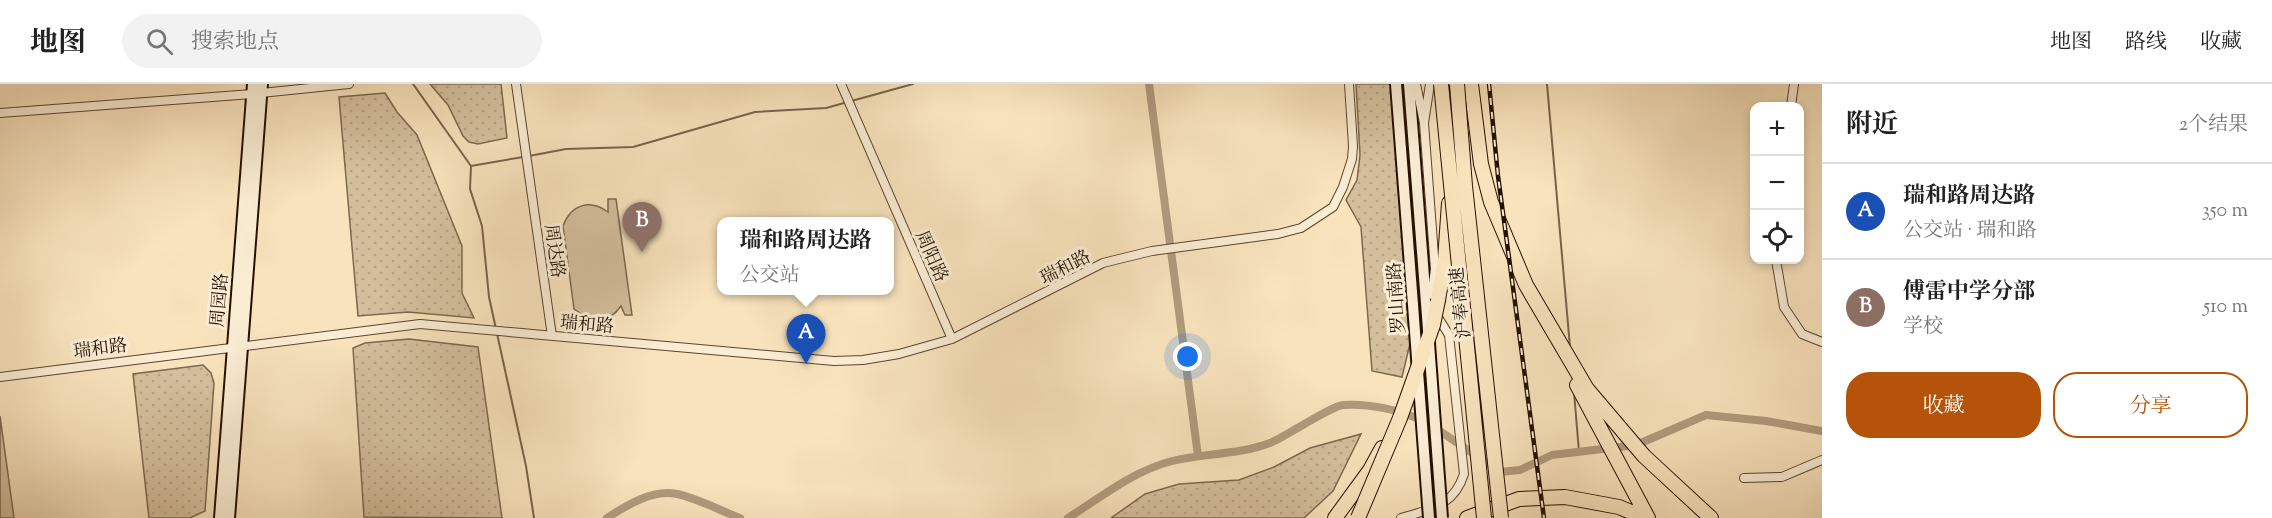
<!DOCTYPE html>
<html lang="zh">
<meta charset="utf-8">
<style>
body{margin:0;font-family:"Sorts Mill Goudy","Noto Serif SC",serif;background:#f2f2f2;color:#222}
.controls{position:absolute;right:18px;top:18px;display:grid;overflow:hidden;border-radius:12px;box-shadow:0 3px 9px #0003}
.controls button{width:54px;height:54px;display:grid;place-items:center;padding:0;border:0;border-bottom:2px solid #e0e0e0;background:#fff;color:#222;font:30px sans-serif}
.you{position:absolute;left:1188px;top:273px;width:21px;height:21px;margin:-15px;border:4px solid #fff;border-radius:50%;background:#1a73e8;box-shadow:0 0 0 9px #1a73e833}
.badge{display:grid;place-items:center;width:39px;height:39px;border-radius:50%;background:#b45309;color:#fff;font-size:20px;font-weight:700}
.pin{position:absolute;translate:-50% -50px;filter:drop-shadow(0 2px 3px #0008)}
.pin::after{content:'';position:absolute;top:32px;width:21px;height:18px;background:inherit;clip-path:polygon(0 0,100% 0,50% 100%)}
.popup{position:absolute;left:717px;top:133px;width:177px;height:78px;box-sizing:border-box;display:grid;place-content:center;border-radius:12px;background:#fff;filter:drop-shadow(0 2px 4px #0005);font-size:20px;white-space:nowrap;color:#767676}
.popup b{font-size:22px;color:#222}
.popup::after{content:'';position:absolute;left:50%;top:100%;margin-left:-12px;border:12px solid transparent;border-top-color:#fff}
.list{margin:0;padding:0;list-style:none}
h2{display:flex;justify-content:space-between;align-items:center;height:78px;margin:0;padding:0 24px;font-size:26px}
h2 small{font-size:20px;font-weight:400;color:#767676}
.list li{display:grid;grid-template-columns:39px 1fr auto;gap:18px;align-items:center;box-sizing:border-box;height:96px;padding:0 24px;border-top:2px solid #e0e0e0}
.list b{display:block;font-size:22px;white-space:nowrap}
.list p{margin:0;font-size:20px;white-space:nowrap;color:#767676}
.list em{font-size:20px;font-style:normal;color:#767676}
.actions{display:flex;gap:12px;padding:18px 24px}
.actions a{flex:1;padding:14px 0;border:2px solid #b45309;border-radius:24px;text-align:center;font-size:21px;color:#b45309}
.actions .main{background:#b45309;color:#fff}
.icon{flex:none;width:33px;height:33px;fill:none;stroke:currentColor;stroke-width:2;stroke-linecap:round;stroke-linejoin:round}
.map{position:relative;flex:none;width:1822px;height:434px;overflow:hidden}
header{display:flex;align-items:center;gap:36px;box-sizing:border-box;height:84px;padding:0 30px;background:#fff;border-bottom:2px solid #e0e0e0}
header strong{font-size:28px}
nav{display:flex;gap:33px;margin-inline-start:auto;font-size:21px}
.search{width:420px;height:54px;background:#f2f2f2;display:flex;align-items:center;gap:15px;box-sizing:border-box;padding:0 21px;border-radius:33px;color:#767676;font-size:22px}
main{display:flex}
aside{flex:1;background:#fff}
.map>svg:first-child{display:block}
.park{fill:url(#park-dots);stroke:#7c684e;stroke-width:1.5}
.pitch{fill:#d4bf9d;stroke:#7c684e;stroke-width:1.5}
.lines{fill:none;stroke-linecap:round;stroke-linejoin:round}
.stream{stroke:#78634b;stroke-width:2}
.canal{stroke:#b09b7d;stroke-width:8}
.street-casing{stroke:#5a452f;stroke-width:10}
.secondary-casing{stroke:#251000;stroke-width:14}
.highway-casing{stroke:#251000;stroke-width:16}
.street{stroke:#faedd4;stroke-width:8}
.secondary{stroke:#faedd4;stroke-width:10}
.highway{stroke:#f8e3bd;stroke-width:14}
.rail-casing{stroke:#251000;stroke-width:4.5}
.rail{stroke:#faedd4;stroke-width:2;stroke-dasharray:7;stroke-linecap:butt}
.secondary-bridge-casing{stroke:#251000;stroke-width:14;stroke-linecap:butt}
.highway-bridge-casing{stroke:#251000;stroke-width:16;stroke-linecap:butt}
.secondary-bridge{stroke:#faedd4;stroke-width:10}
.highway-bridge{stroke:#f8e3bd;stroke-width:14}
.labels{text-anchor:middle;stroke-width:6;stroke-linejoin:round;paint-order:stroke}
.street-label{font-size:18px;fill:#251000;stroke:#faedd4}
</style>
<header>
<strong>地图</strong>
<div class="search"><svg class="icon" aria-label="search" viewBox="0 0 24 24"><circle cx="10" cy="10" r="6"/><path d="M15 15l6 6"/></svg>搜索地点</div>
<nav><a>地图</a><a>路线</a><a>收藏</a></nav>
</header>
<main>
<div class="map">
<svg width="1822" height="434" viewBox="0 0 1822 434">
<defs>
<pattern id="park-dots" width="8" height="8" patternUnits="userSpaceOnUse" patternTransform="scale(1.5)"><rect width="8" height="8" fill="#d4bf9d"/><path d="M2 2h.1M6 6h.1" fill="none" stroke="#b6a385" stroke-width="1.8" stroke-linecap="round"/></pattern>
</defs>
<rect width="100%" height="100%" fill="#f8e3bd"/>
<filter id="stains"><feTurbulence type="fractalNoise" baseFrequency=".00333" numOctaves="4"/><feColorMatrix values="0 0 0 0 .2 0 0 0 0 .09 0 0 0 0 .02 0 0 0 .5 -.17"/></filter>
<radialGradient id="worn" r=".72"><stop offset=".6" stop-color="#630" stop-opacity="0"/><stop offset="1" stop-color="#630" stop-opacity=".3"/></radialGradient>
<path class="park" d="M 430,0 L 501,0 L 507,54 L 478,60 L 469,58 L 463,52 L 448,21 Z
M 1356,0 L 1414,0 L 1427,153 L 1425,197 L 1402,293 L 1372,287 L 1361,143 L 1346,116 L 1357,96 L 1360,71 Z
M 385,9 L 397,28 L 417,51 L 462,162 L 462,209 L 474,234 L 408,228 L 358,232 L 339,13 Z
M 409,255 L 478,263 L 502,434 L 364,433 L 353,264 L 365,259 Z
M 203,281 L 211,289 L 214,299 L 205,427 L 190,434 L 149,434 L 133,290 Z
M 1361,350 L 1333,407 L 1304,434 L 1111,434 L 1145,410 L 1179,400 L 1239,396 L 1274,383 L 1310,364 Z"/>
<path class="pitch" d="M 608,115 L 616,115 L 632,231 L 625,231 L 621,222 C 607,242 591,238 574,225 L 563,142 C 571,120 590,115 608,128 Z
M 0,332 L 14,434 L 0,434 Z"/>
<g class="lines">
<path class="stream" d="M 413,0 L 471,82 L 470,105 L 482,142 L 489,213 L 526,382 L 534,434
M 1547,0 L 1570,263
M 529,72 L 566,65 L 633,63 L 755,28 L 826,24 L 913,0
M 471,82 L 523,73
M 1574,308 L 1579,368"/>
<path class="canal" d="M 1149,0 L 1198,372
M 1434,343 L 1500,388 L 1520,386 L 1552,371 L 1636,361 L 1706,331 L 1766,337 L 1822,347
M 607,434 C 627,421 653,405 677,410 C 697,414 721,427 740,434
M 1068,434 C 1101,413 1133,387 1172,377 C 1204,369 1238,371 1270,359 C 1287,352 1331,322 1343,321 C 1369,319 1400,326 1423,337"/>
<g class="street-casing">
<path id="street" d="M 516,0 L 552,252
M 841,0 L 952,255
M 1416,0 L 1424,39 L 1430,0
M 1791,22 L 1794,0
M 0,29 L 252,10 L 349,0
M 1776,176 L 1784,223 L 1802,250 L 1822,258
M 0,293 L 420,240 L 834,277 L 863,276 L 899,270 L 952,255 L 1103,179 L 1119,175 L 1152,167 L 1278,150 L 1301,144 L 1333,123 L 1343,103 L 1352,75 L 1353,62 L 1349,0
M 1744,394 L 1782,393 L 1822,376
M 1401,434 C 1431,425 1454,422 1464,390 L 1449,251 L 1439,235 L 1431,214 L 1435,185 L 1424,39"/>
</g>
<g class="secondary-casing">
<path id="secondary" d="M 1396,0 L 1413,221
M 1409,0 L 1426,219
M 220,434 L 253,0
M 229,434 L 262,0"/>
</g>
<g class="highway-casing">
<path id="highway" d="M 1471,0 L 1481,80 L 1491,118 L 1526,201 L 1587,305 L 1644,372 L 1711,434
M 1438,216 L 1445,176 L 1449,119
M 1577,301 L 1648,434
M 1335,434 L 1370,386 L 1382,364
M 1467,434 L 1519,415 L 1565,413 L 1619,423 L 1645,434"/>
</g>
<use href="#street" class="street"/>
<use href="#secondary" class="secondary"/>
<use href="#highway" class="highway"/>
<g class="rail-casing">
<path id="rail" d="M 1489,0 L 1498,92 L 1544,434"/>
</g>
<use href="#rail" class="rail"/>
<g class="secondary-bridge-casing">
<path id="secondary-bridge" d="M 1426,219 L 1442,434
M 1413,221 L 1429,434"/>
</g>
<g class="highway-bridge-casing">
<path id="highway-bridge" d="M 1441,0 L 1484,434
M 1457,0 L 1465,102 L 1501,434
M 1358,434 L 1400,334 L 1433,241 L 1438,216"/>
</g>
<use href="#secondary-bridge" class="secondary-bridge"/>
<use href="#highway-bridge" class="highway-bridge"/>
</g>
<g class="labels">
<g class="street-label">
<text transform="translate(555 167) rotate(82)" y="6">周达路</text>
<text transform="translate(932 172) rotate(66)" y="6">周阳路</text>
<text transform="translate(1065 183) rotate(-27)" y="6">瑞和路</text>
<text transform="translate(1396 214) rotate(-94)" y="6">罗山南路</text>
<text transform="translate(219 216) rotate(-85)" y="6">周园路</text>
<text transform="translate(1460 219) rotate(-96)" y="6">沪奉高速</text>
<text transform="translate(587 240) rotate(5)" y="6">瑞和路</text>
<text transform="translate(100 264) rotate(-7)" y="6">瑞和路</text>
</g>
</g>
<rect width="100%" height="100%" filter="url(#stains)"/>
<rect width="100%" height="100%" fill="url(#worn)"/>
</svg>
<div class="controls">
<button>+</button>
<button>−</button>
<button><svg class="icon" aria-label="locate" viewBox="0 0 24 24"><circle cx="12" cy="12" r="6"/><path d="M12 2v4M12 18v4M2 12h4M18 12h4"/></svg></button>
</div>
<div class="you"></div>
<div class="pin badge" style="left:806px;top:280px;background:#1a4fb4">A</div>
<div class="popup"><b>瑞和路周达路</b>公交站</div>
<div class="pin badge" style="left:642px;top:168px;background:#8d6e63">B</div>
</div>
<aside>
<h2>附近<small>2个结果</small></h2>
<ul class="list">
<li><span class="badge" style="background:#1a4fb4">A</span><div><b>瑞和路周达路</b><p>公交站 · 瑞和路</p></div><em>350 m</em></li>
<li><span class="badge" style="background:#8d6e63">B</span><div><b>傅雷中学分部</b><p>学校</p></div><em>510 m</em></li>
</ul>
<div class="actions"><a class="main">收藏</a><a>分享</a></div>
</aside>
</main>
